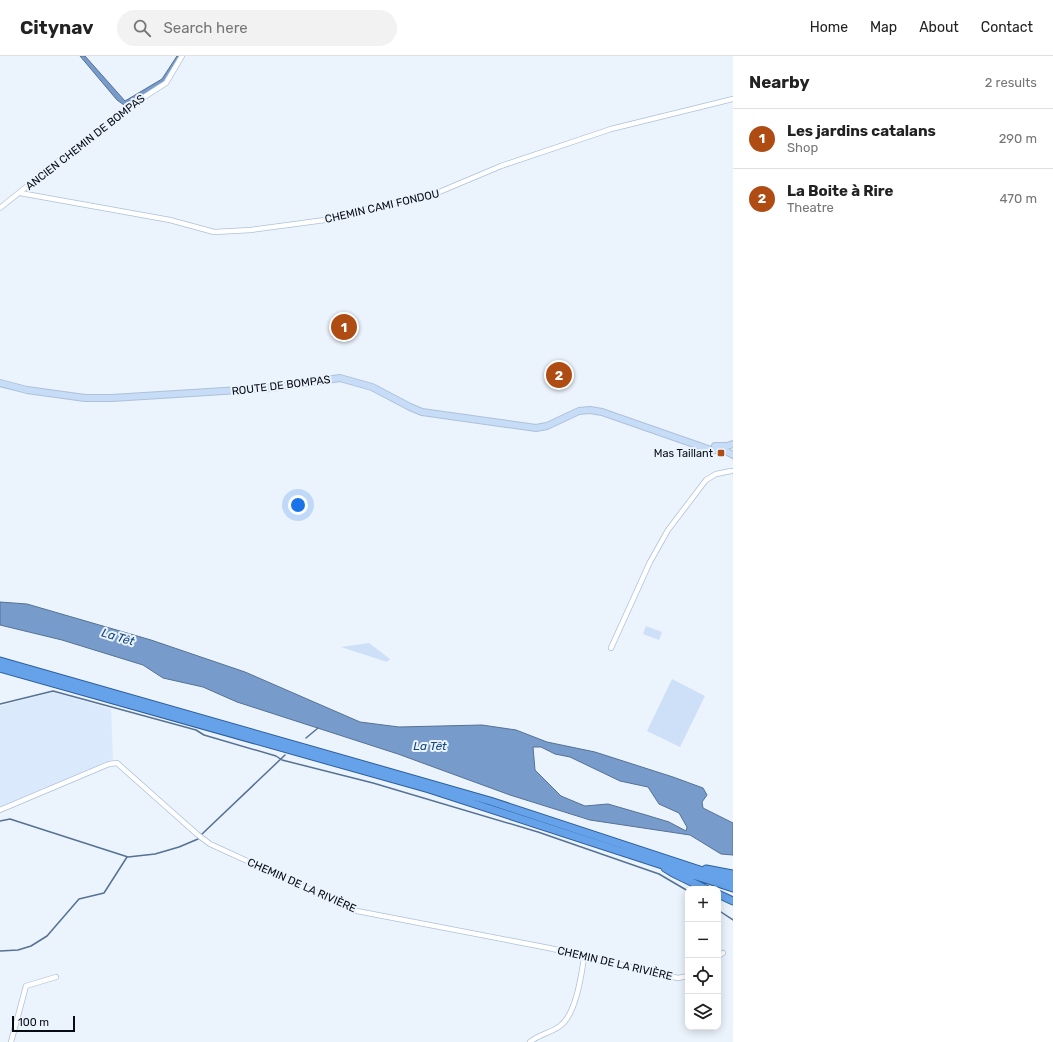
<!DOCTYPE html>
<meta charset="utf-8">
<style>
body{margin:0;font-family:Rubik,sans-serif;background:#f2f2f2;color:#222}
.controls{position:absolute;right:12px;bottom:12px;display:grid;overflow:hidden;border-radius:8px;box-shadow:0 2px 10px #0003}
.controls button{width:36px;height:36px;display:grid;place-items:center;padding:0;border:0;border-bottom:1px solid #e0e0e0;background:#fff;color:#222;font:20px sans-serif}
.scale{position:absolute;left:12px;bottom:10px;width:63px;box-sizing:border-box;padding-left:4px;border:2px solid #070c14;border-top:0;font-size:11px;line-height:14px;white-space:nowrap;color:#070c14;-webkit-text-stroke:3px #ebf3fd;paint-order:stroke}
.you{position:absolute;left:298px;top:449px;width:14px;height:14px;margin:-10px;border:3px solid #fff;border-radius:50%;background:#1a73e8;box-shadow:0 0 0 6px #1a73e833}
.badge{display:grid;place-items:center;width:26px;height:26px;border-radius:50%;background:#af4c14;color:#fff;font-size:13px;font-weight:700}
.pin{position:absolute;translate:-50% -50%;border:2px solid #fff;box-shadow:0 1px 4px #0006}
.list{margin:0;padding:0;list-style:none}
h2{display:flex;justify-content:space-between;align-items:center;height:52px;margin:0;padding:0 16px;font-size:17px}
h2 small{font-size:13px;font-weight:400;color:#767676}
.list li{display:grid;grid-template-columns:26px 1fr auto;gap:12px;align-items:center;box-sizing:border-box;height:60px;padding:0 16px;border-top:1px solid #e0e0e0}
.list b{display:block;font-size:15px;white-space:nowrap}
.list p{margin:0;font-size:13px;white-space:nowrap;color:#767676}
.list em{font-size:13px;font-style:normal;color:#767676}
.icon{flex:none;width:22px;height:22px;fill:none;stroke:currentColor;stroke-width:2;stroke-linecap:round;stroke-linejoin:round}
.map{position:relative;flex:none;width:733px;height:986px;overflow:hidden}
header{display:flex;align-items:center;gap:24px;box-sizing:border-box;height:56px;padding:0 20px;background:#fff;border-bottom:1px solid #e0e0e0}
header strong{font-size:19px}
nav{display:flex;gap:22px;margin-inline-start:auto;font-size:14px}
.search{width:280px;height:36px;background:#f2f2f2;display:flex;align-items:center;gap:10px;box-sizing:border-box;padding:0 14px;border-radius:22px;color:#767676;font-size:15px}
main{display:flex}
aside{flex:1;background:#fff}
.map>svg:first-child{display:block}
.built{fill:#dbe9fc}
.green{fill:#cee0f8}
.water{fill:#779ccb;stroke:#557194;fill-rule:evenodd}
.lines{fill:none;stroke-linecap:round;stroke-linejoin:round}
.stream{stroke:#557194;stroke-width:1.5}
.minor-casing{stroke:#aec1d9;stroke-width:6}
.secondary-casing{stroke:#aec1d9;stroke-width:8}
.trunk-casing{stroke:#2c5f9c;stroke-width:9}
.minor{stroke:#fff;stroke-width:4.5}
.secondary{stroke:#c6dcf7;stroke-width:6}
.trunk{stroke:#66a2ea;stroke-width:7}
.poi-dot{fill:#af4c14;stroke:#ebf3fd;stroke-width:1.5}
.labels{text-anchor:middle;stroke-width:4;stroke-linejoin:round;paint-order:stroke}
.street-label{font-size:11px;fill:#070c14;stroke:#ebf3fd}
.poi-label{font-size:11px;fill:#070c14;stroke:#ebf3fd;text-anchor:end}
.water-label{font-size:12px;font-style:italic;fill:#124680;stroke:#ebf3fd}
</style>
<header>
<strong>Citynav</strong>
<div class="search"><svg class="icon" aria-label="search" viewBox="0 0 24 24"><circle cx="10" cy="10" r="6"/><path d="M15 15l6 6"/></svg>Search here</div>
<nav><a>Home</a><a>Map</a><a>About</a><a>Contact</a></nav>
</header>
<main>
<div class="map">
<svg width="733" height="986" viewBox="0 0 733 986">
<rect width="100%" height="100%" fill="#ebf3fd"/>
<path class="built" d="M 53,636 L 111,653 L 113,703 L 0,752 L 0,650 Z"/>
<path class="green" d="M 646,570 L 662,576 L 659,584 L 643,578 Z
M 369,587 L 390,603 L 387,606 L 341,591 Z
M 672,623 L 705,640 L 680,691 L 647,675 Z"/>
<path class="water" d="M 80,0 L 85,0 L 125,45 L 162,23 L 177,0 L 181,0 L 165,26 L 129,49 L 124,49 L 117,44 Z
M 0,546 L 27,548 L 151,584 L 245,616 L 360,666 L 399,671 L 482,669 L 516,674 L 547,686 L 595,696 L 673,721 L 703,732 L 707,739 L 702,746 L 703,752 L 733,767 L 733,799 L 721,798 L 690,779 L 590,764 L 510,739 L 398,698 L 237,646 L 203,631 L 163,622 L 143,609 L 62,584 L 0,569 ZM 533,691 L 541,691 L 555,698 L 570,701 L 620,725 L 648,731 L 659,748 L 679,757 L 687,771 L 686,775 L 669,766 L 646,759 L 608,748 L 585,750 L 561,740 L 535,714 Z"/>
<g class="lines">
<path class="stream" d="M 0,648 L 53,635 L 196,674 L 204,679 L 276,700 L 282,704 L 373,727 L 538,776 L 659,818 L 688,835
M 306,682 L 318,672
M 0,765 L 10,763 L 128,801 L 155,798 L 179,791 L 198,783
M 201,779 L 285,699
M 718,854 L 733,864
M 0,895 L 18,894 L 31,890 L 47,880 L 79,843 L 104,837 L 127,801"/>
<g class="minor-casing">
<path id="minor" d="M 20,137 L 170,164 L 214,176 L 251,174 L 325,164 L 357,155 L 432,139 L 501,110 L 611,73 L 733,43
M 0,152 L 71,95 L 96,79 L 124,54 L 166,27 L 182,0
M 611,592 L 650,506 L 668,474 L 706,424 L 716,418 L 731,415
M 0,754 L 109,708 L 117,707 L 198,779 L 210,788 L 357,855 L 549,892 L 678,922 L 688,920
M 718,900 L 723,897
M 11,986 L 26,930 L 56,921
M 530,986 C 539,978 551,977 560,970 C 576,958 581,921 584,902"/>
</g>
<g class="secondary-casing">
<path id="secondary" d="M 0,327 L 27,334 L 85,342 L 112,342 L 271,332 L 340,322 L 372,331 L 410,351 L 422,356 L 536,372 L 547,370 L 579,355 L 590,354 L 602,356 L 711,394 L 724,394 L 733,399
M 715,390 L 727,390 L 733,388"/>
</g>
<g class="trunk-casing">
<path id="trunk" d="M 0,605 L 490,745 L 733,825
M 0,612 L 429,733 L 733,832
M 665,812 L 673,817 L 706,833
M 706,813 L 733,818
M 718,838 L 733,845"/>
</g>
<use href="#minor" class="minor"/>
<use href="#secondary" class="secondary"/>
<use href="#trunk" class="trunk"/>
</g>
<rect class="poi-dot" x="717" y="393" width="8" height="8" rx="2"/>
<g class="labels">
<g class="street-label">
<text transform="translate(85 86) rotate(-38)" y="4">ANCIEN CHEMIN DE BOMPAS</text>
<text transform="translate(382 150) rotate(-13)" y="4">CHEMIN CAMI FONDOU</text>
<text transform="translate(281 329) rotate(-7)" y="4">ROUTE DE BOMPAS</text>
<text transform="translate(302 829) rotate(24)" y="4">CHEMIN DE LA RIVIÈRE</text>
<text transform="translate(615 907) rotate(13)" y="4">CHEMIN DE LA RIVIÈRE</text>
</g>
<g class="poi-label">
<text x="713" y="401">Mas Taillant</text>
</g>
<g class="water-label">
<text transform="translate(118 581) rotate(17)" y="4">La Têt</text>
<text x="430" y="694">La Têt</text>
</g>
</g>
</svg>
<div class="controls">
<button>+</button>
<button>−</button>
<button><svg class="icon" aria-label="locate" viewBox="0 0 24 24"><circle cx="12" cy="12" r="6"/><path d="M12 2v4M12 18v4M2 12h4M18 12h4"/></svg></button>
<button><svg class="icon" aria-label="layers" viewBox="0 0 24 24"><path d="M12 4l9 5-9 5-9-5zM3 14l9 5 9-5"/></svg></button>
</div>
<div class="scale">100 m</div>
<div class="you"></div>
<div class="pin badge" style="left:344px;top:271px">1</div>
<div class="pin badge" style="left:559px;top:319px">2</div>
</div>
<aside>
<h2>Nearby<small>2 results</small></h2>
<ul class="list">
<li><span class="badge">1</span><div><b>Les jardins catalans</b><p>Shop</p></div><em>290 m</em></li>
<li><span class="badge">2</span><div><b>La Boite à Rire</b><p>Theatre</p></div><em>470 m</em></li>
</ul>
</aside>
</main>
